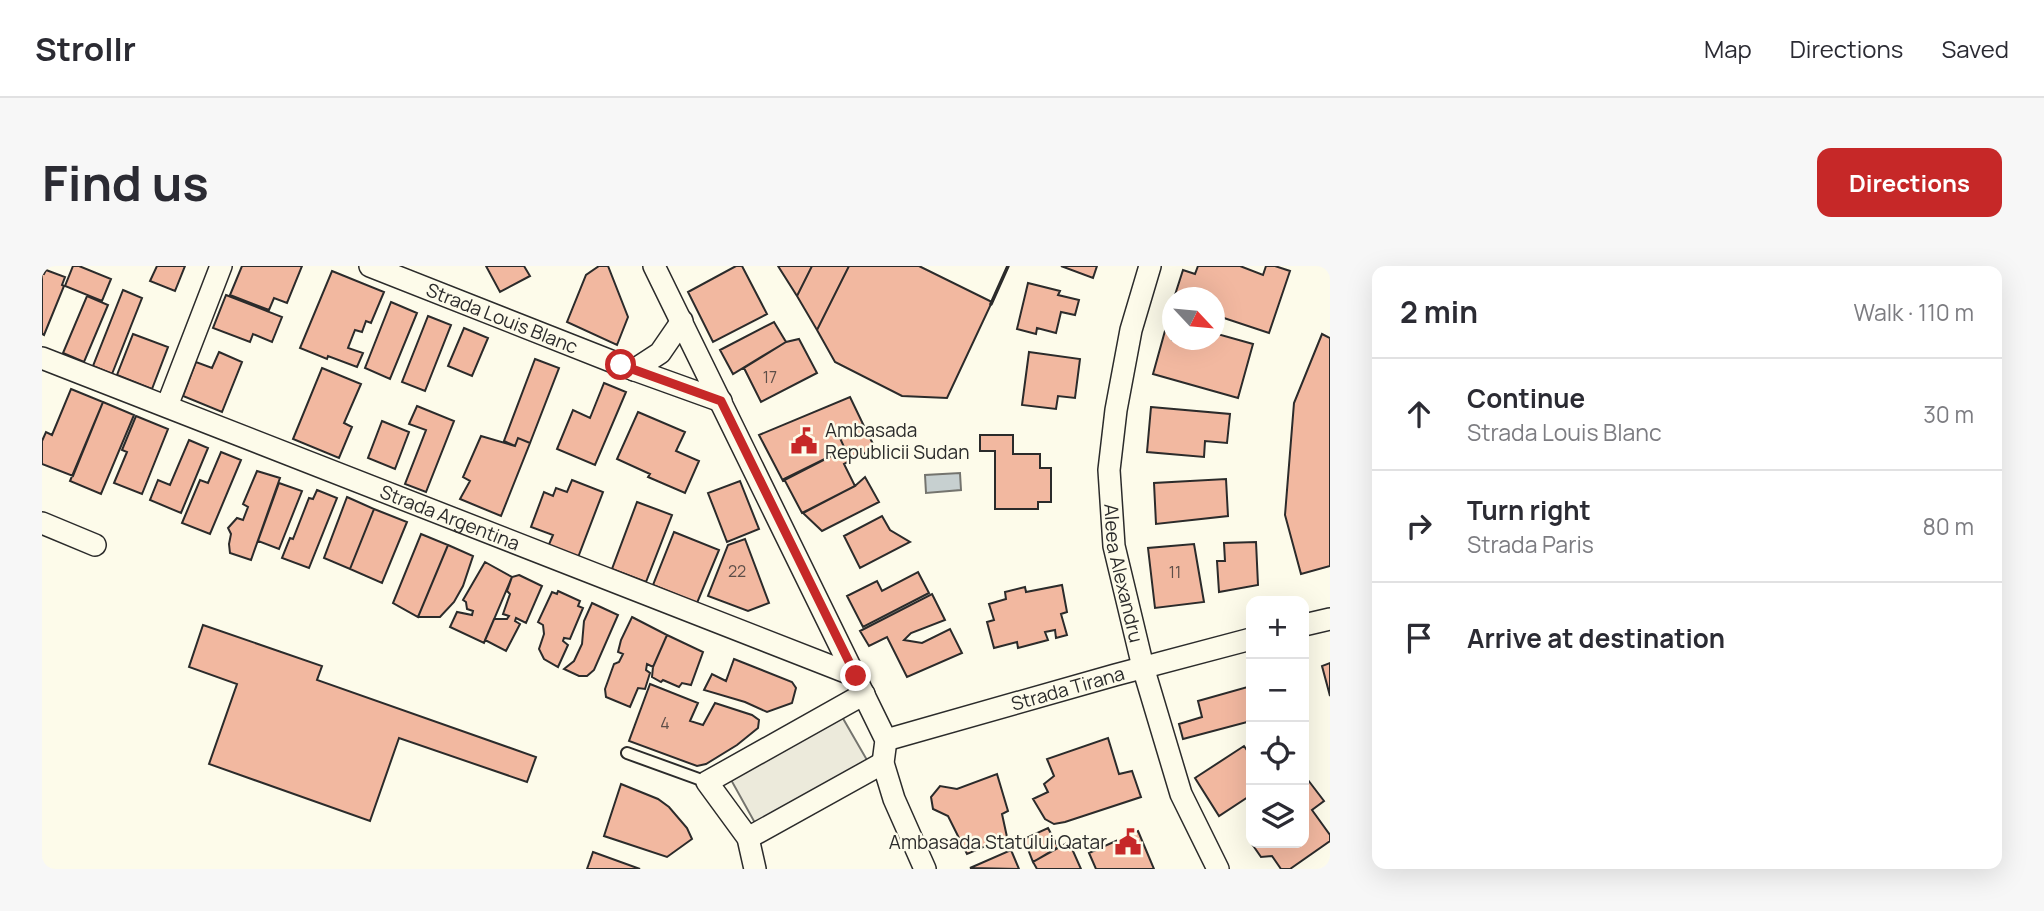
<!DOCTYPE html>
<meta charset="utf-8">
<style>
body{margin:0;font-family:Manrope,sans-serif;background:#f7f7f7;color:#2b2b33}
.controls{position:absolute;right:21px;bottom:21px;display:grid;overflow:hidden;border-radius:14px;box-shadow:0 7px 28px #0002}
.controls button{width:63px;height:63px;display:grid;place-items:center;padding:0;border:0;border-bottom:2px solid #e1e1e2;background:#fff;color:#2b2b33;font:35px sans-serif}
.compass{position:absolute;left:1120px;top:21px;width:63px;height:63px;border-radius:50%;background:#fff;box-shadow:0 7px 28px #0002;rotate:116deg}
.stop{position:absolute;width:21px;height:21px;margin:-16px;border:5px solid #c62828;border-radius:50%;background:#fff}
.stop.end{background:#c62828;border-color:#fff;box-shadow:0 2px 7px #0008}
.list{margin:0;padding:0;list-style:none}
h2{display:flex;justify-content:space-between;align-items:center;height:91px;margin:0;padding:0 28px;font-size:30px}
h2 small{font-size:23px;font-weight:400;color:#7c7c81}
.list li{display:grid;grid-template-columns:46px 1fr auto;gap:21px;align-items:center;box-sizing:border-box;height:112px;padding:0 28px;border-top:2px solid #e1e1e2}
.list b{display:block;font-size:26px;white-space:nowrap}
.list p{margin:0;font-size:23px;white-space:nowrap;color:#7c7c81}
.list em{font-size:23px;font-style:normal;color:#7c7c81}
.icon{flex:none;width:38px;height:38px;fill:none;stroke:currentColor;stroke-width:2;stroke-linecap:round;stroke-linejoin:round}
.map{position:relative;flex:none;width:1288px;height:603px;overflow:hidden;border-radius:14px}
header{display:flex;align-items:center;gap:42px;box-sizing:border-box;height:98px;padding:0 35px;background:#fff;border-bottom:2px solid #e1e1e2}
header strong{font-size:33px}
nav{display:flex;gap:38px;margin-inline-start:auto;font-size:24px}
.intro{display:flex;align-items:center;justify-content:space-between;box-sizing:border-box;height:168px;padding:0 42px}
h1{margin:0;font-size:49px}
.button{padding:18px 32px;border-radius:14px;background:#c62828;color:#fff;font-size:24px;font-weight:700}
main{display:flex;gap:42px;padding:0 42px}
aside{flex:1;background:#fff;border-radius:14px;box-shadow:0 7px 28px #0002}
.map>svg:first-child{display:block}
.parking{fill:#eceadb;stroke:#74746e;stroke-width:2}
.water{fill:#c7d0d0;stroke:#74746e;stroke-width:2}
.building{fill:#f2b8a0;stroke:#2b2b2b;stroke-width:2}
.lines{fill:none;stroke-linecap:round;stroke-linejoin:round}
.lane-casing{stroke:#2b2b2b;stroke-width:14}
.street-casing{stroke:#2b2b2b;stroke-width:24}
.lane{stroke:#fdfbea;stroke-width:10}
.street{stroke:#fdfbea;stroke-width:21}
.wall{stroke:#2b2b2b;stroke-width:3.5}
.route{stroke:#c62828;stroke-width:9}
.labels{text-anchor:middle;stroke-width:5;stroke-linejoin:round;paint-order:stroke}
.number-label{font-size:16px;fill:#5d4e48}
.street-label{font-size:19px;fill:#2b2b2b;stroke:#fdfbea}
.poi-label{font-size:19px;fill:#2b2b2b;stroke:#fdfbea;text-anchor:start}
</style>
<header>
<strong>Strollr</strong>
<nav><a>Map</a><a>Directions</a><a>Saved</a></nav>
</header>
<div class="intro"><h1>Find us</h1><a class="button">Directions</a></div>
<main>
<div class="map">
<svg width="1288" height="603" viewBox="0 0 1288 603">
<rect width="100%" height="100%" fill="#fdfbea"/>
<path class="parking" d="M 799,449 L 825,494 L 713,557 L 688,512 Z"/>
<path class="water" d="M 918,207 L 919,224 L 884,227 L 883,209 Z"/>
<path class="building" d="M 31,0 L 37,0 L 69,13 L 60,35 L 23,20 Z
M 115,0 L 143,0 L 133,25 L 108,15 Z
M 200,0 L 260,0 L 245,37 L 232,32 L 227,44 L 188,29 Z
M 444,0 L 482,0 L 488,10 L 458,26 Z
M 557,0 L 566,0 L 586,51 L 575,79 L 525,56 L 544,9 Z
M 694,0 L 700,0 L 725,48 L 671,76 L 646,26 Z
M 736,0 L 770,0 L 755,30 Z
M 770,0 L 807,0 L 775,64 L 755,30 Z
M 807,0 L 877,0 L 950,36 L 905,132 L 860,130 L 793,96 L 775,64 Z
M 1019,0 L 1055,0 L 1051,12 Z
M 1156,0 L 1198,0 L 1221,9 L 1224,0 L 1233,0 L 1248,5 L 1227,67 L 1182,52 L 1181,55 L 1172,52 L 1172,32 L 1132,32 L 1141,4 L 1153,8 Z
M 4,4 L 23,11 L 20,19 L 22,20 L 2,69 L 0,68 L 0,7 L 2,8 Z
M 290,5 L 342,26 L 329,57 L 324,55 L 320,66 L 313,64 L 306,82 L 321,87 L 315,101 L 286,90 L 285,93 L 258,82 Z
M 986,17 L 1018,25 L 1016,29 L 1037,34 L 1033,49 L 1019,46 L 1014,67 L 995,62 L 994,68 L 975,63 Z
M 81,24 L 100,32 L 70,108 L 51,100 Z
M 184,29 L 240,51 L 230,76 L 211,68 L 208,76 L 171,62 Z
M 45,30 L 66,39 L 42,96 L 21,87 Z
M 349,36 L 375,47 L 348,113 L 323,102 Z
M 386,50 L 409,59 L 383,125 L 360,116 Z
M 1126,54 L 1130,55 L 1130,74 L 1172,74 L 1172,67 L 1211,78 L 1196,132 L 1111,108 Z
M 732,56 L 744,76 L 691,108 L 678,84 Z
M 422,62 L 446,72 L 430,110 L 406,100 Z
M 91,68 L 126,81 L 110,123 L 75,109 Z
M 1280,68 L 1288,72 L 1288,300 L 1259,308 L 1243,249 L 1252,137 Z
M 757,73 L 775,107 L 719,136 L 702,102 L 744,76 Z
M 177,86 L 200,96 L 180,146 L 141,130 L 154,96 L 170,102 Z
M 987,86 L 1038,93 L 1033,132 L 1016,130 L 1014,143 L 980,139 Z
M 493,93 L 517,102 L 488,177 L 476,172 L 473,180 L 462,175 Z
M 280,102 L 319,118 L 302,157 L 310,161 L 297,192 L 251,173 Z
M 562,117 L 584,126 L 553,199 L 515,183 L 531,144 L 548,152 Z
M 29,123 L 61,136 L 31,210 L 0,198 L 0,175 L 4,166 L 10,169 Z
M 808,131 L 821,158 L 797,170 L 803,183 L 741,215 L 717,169 Z
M 61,136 L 92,149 L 59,228 L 28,215 Z
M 375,140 L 412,155 L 384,226 L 363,218 L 384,164 L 367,158 Z
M 1109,141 L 1188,148 L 1185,177 L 1163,175 L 1162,191 L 1105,186 Z
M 596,146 L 643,166 L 634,185 L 657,195 L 643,227 L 606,211 L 608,208 L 575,193 Z
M 94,150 L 126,163 L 100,228 L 72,217 L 85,186 L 80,184 Z
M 340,155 L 367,166 L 353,203 L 326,192 Z
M 821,158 L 833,182 L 802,198 L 813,220 L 760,247 L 742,213 L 803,183 L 797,170 Z
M 938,169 L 971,169 L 971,188 L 998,188 L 998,202 L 1009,202 L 1009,236 L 996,236 L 996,243 L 953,243 L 953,185 L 938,185 Z
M 439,170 L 473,180 L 476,172 L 488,177 L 459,250 L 418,233 L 428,215 L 421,211 Z
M 147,174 L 166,182 L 139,247 L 108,234 L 116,214 L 128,219 Z
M 179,186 L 199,194 L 168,268 L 140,257 L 158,214 L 166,217 Z
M 215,205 L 238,212 L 209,294 L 188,287 L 187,278 L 189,268 L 186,262 L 195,252 L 201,254 L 206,241 L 201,238 Z
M 823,211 L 837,236 L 780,265 L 761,247 L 813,220 Z
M 1184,213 L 1186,250 L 1114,258 L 1112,217 Z
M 530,214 L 561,226 L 535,294 L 505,283 L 511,269 L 489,261 L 502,226 L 511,230 L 514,222 L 525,226 Z
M 698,215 L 717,263 L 685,276 L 666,227 Z
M 237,217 L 260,225 L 237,283 L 216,275 Z
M 275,224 L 295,232 L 267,302 L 240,292 L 248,272 L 251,273 L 267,232 L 271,233 Z
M 305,231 L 332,243 L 308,303 L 282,292 Z
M 595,236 L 630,249 L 604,316 L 570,303 Z
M 332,243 L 365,256 L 340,317 L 308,303 Z
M 840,250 L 848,264 L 868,276 L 818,302 L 802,270 Z
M 632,266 L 677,284 L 655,337 L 611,319 Z
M 379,268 L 406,279 L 376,351 L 351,337 Z
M 703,273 L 727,337 L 706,345 L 666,330 L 686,279 Z
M 1214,276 L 1216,319 L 1177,326 L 1175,295 L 1183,295 L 1182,277 Z
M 1152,278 L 1162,336 L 1113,342 L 1106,282 Z
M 406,279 L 431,290 L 421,320 L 412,336 L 398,351 L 376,351 Z
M 443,296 L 470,311 L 442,377 L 408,361 L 415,346 L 430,349 L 431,345 L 425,343 L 424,336 L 421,334 Z
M 876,306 L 887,327 L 821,361 L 805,330 L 835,315 L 840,325 Z
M 477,309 L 500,320 L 484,357 L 474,352 L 473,355 L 478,358 L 464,385 L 443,374 L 452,353 L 465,353 L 467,350 L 461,348 L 468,328 L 465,325 L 470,311 Z
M 1020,319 L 1025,346 L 1019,348 L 1025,369 L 1014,372 L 1013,364 L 1003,366 L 1006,374 L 976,382 L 975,376 L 952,382 L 945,356 L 952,354 L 947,338 L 964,333 L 963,326 L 983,321 L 984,326 Z
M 516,325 L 538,335 L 536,340 L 541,342 L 528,373 L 522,372 L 521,375 L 526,379 L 516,401 L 502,393 L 497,383 L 502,368 L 501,359 L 496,356 L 510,326 L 515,328 Z
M 890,328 L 903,354 L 869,367 L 862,374 L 880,377 L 908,363 L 920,387 L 865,411 L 845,371 L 827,380 L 818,365 Z
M 550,337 L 576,349 L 552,404 L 545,410 L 537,410 L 522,403 L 532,395 L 540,378 L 542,355 Z
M 590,351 L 625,369 L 611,401 L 605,398 L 604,404 L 608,407 L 603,423 L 596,422 L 588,441 L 564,431 L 563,423 L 572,398 L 577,396 L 581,388 L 576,386 L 579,374 Z
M 161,359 L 280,400 L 275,414 L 494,491 L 485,516 L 357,472 L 328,555 L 167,498 L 195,418 L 147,401 Z
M 625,369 L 661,386 L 649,419 L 640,417 L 637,421 L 621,414 L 619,416 L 610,411 L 611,401 Z
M 692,393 L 750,416 L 754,422 L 750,437 L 725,446 L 703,436 L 662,424 L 670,408 L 684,415 Z
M 1288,397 L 1288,430 L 1280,400 Z
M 608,418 L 656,437 L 648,455 L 661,459 L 673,437 L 710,449 L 717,454 L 716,462 L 695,479 L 664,498 L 655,500 L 587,475 Z
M 1209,420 L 1209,455 L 1141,473 L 1137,458 L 1160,451 L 1156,435 Z
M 1066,472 L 1077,508 L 1090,505 L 1099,531 L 1023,556 L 1012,558 L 1003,553 L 991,533 L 1006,526 L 1002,518 L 1012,510 L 1005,493 Z
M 1202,480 L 1209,490 L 1209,529 L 1177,550 L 1153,512 Z
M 955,508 L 966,545 L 960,548 L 965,571 L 925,588 L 906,550 L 891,543 L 889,531 L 898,520 L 915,523 Z
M 1266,514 L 1282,535 L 1270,544 L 1288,569 L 1288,575 L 1248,603 L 1239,603 L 1230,590 L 1219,591 L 1210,578 L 1262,577 L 1262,517 Z
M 579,518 L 616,533 L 627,541 L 645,562 L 650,573 L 625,591 L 562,570 Z
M 1006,562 L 1016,581 L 991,596 L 982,573 Z
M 1096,565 L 1112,603 L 1054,603 L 1047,587 Z
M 1027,576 L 1039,603 L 995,603 L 991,596 Z
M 969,584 L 977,603 L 928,602 Z
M 551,586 L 598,603 L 545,603 Z"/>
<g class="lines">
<g class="lane-casing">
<path id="lane" d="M 585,487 L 665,516"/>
</g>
<g class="street-casing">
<g id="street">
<path id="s1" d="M 328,0 L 579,99 L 679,135"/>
<path d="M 612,0 L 844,474 L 841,497 L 852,533 L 883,603"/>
<path id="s2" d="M 1108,0 L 1089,64 L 1074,144 L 1067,204 L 1072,280 L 1101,401 L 1139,528 L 1176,603"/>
<path id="s3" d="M 0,92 L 814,410"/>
<path d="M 592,104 L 618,87 L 640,55"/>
<path d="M 125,140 L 179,0"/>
<path d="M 0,257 L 53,279"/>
<path d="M 1262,359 L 1288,353"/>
<path id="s4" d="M 844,474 L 1073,409 L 1209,373"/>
<path d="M 706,572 L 841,497"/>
<path d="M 713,603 L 706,572 L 665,516 L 822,428"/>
</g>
</g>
<use href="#lane" class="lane"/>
<use href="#street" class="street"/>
<path class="wall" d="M 949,38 L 966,0"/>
</g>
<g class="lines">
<path class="route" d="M 579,99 L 679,135 L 814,410"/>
</g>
<defs>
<g id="civic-bare" transform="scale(2.1)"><path d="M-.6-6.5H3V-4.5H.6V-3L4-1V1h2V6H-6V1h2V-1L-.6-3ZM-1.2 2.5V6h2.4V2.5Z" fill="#c62828" stroke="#fdfbea" stroke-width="2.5" paint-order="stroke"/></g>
</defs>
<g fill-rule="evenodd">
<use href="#civic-bare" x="762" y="175"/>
<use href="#civic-bare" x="1086" y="576"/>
</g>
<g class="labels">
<g class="number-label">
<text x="728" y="117">17</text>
<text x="695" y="311">22</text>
<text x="1133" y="312">11</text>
<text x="623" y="463">4</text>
</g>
<g class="street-label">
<text dy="7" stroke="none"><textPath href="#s1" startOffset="142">Strada Louis Blanc</textPath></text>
<text dy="7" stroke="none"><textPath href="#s3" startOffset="438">Strada Argentina</textPath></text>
<text dy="7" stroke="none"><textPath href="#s2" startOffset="313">Aleea Alexandru</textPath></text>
<text dy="7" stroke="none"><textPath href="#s4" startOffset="189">Strada Tirana</textPath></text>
</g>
<g class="poi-label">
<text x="783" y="171">Ambasada<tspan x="783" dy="22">Republicii Sudan</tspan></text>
<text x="1065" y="583" text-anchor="end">Ambasada Statului Qatar</text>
</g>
</g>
</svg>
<div class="controls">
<button>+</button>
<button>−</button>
<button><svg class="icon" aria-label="locate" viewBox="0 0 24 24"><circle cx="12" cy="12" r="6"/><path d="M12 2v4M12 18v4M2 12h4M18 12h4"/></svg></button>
<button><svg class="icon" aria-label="layers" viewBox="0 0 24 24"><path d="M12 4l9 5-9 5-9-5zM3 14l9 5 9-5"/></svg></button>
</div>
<svg class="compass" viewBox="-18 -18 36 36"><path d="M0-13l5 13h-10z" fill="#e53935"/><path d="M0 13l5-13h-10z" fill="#7c7c81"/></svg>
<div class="stop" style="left:579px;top:99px"></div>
<div class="stop end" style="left:814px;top:410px"></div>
</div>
<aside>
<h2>2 min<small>Walk · 110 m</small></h2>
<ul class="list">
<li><svg class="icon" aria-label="ahead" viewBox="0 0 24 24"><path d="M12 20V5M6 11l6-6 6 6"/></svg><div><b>Continue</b><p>Strada Louis Blanc</p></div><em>30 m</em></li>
<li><svg class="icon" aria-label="right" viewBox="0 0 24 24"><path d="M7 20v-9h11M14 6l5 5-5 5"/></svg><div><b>Turn right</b><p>Strada Paris</p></div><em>80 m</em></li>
<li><svg class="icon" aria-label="arrive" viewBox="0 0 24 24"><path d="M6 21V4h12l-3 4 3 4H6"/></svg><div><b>Arrive at destination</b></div></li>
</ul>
</aside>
</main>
